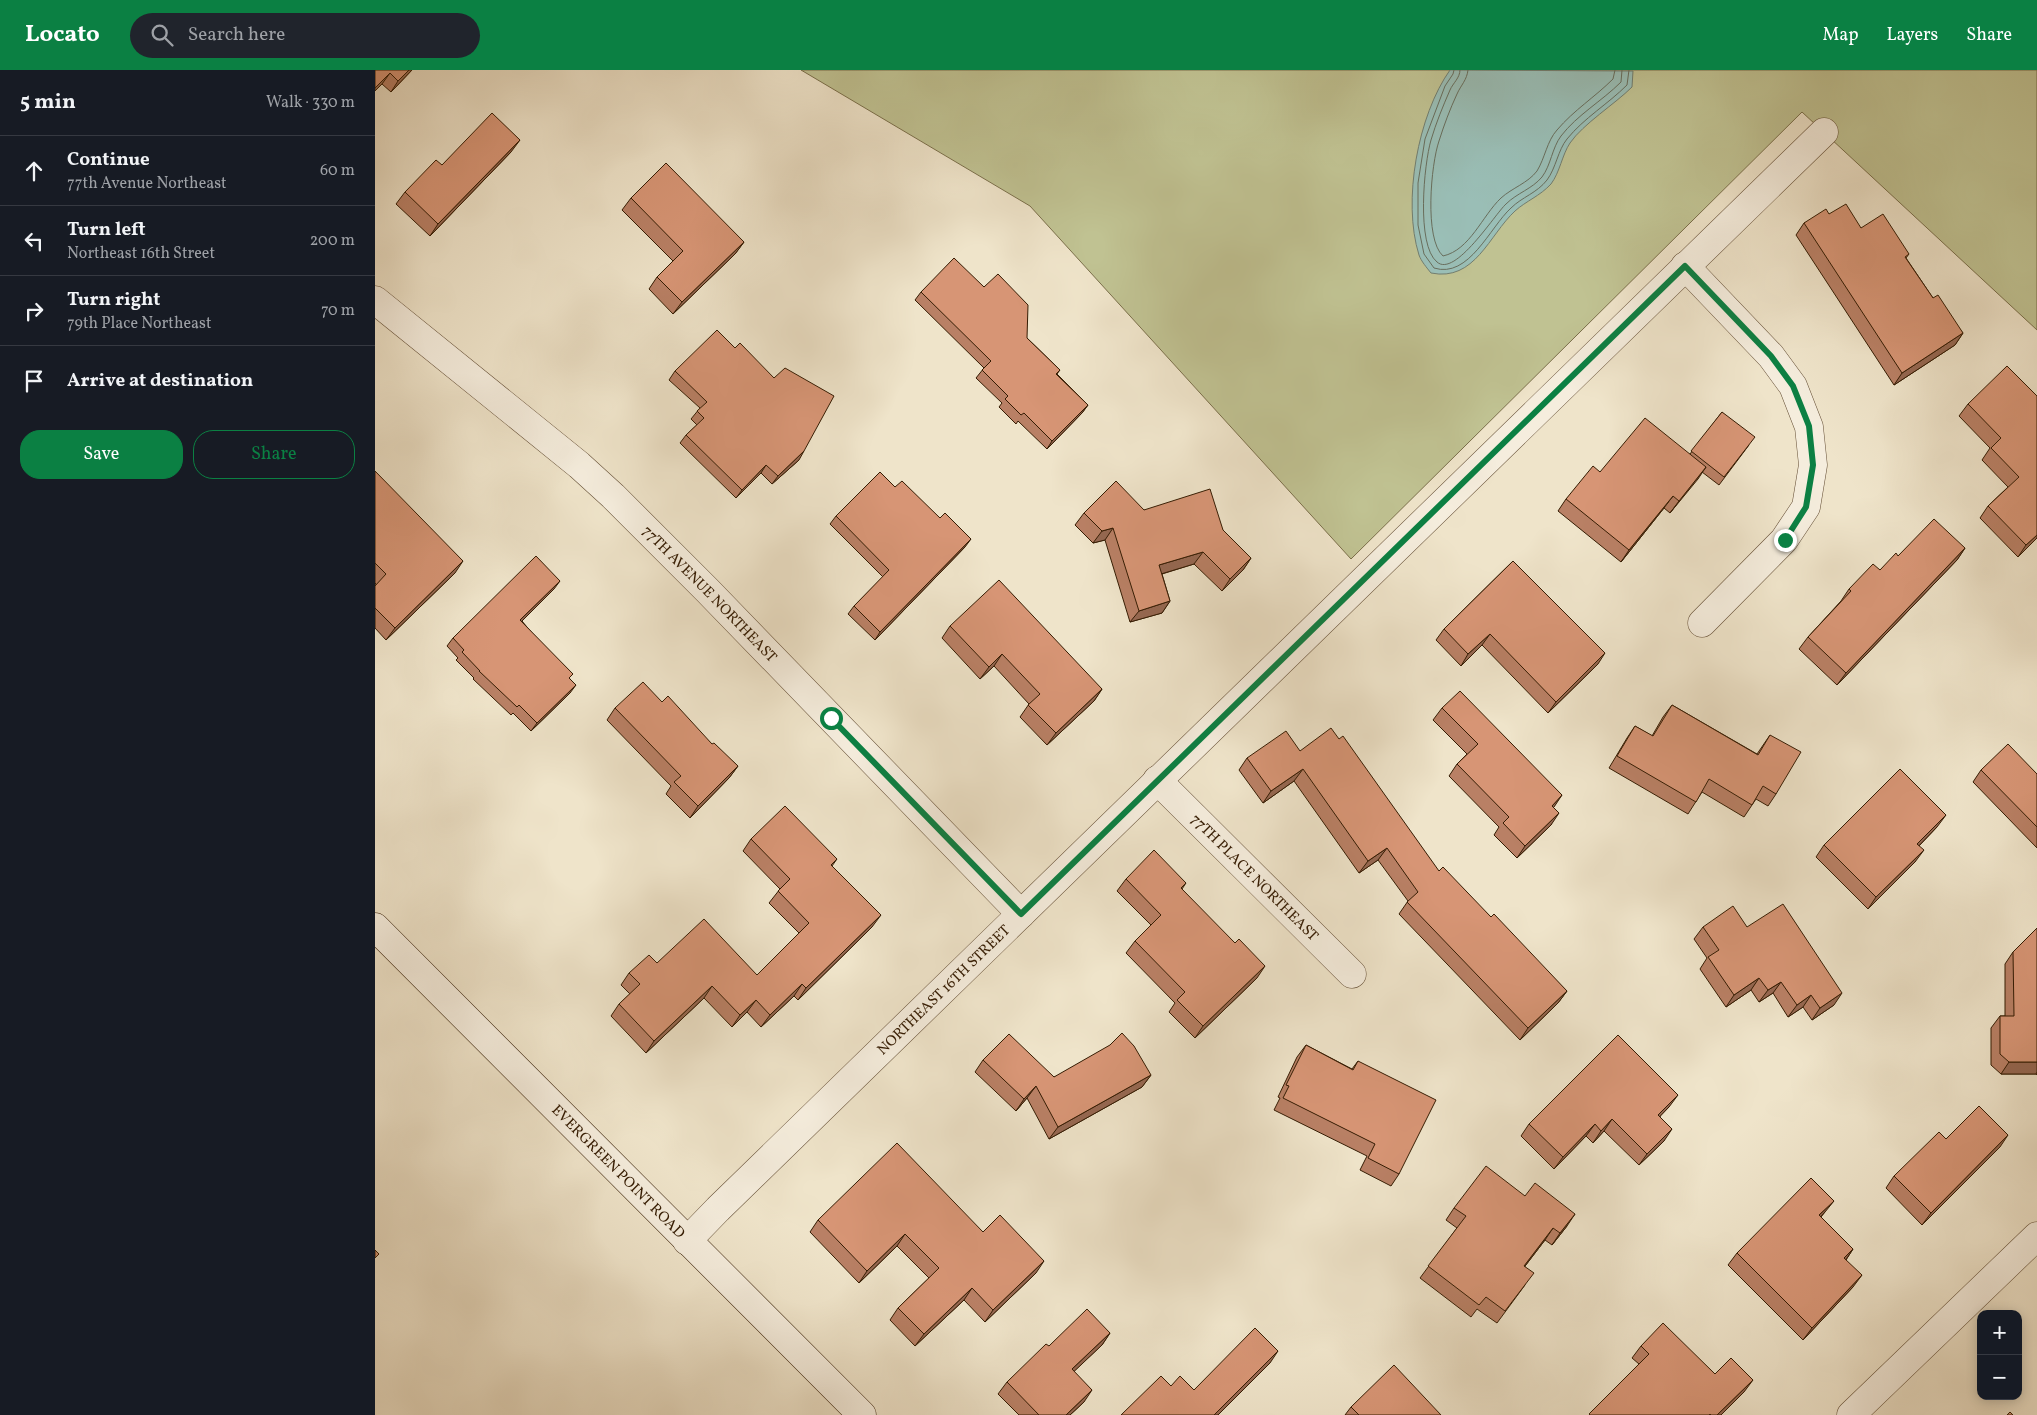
<!DOCTYPE html>
<meta charset="utf-8">
<style>
body{margin:0;font-family:Vollkorn,serif;background:#20242c;color:#f1f3f6}
.controls{position:absolute;right:15px;bottom:15px;display:grid;overflow:hidden;border-radius:10px;box-shadow:0 2px 12px #0003}
.controls button{width:45px;height:45px;display:grid;place-items:center;padding:0;border:0;border-bottom:1px solid #363941;background:#171b24;color:#f1f3f6;font:25px sans-serif}
.stop{position:absolute;width:15px;height:15px;margin:-11px;border:4px solid #0b8043;border-radius:50%;background:#fff}
.stop.end{background:#0b8043;border-color:#fff;box-shadow:0 1px 5px #0008}
.list{margin:0;padding:0;list-style:none}
h2{display:flex;justify-content:space-between;align-items:center;height:65px;margin:0;padding:0 20px;font-size:21px}
h2 small{font-size:16px;font-weight:400;color:#9ea1a6}
.list li{display:grid;grid-template-columns:32px 1fr auto;gap:15px;align-items:center;box-sizing:border-box;height:70px;padding:0 20px;border-top:1px solid #363941}
.list b{display:block;font-size:19px;white-space:nowrap}
.list p{margin:0;font-size:16px;white-space:nowrap;color:#9ea1a6}
.list em{font-size:16px;font-style:normal;color:#9ea1a6}
.actions{display:flex;gap:10px;padding:15px 20px}
.actions a{flex:1;padding:11px 0;border:1px solid #0b8043;border-radius:20px;text-align:center;font-size:18px;color:#0b8043}
.actions .main{background:#0b8043;color:#fff}
.icon{flex:none;width:28px;height:28px;fill:none;stroke:currentColor;stroke-width:2;stroke-linecap:round;stroke-linejoin:round}
.map{position:relative;flex:none;width:1662px;height:1345px;overflow:hidden}
header{display:flex;align-items:center;gap:30px;box-sizing:border-box;height:70px;padding:0 25px;background:#0b8043;color:#fff}
header strong{font-size:24px}
nav{display:flex;gap:28px;margin-inline-start:auto;font-size:18px}
.search{width:350px;height:45px;background:#20242c;display:flex;align-items:center;gap:12px;box-sizing:border-box;padding:0 18px;border-radius:28px;color:#9ea1a6;font-size:19px}
main{display:flex}
aside{flex:1;background:#171b24}
.map>svg:first-child{display:block}
.green{fill:#c0c292;stroke:#7a6f4a}
.water{fill:#9abfb7;stroke:#727e6f}
.lines{fill:none;stroke-linecap:round;stroke-linejoin:round}
.shore{stroke:#686e5d;stroke-width:1}
.street-casing{stroke:#644e35;stroke-width:29}
.secondary-casing{stroke:#351c03;stroke-width:29}
.street{stroke:#f5eddd;stroke-width:28}
.secondary{stroke:#f5eddd;stroke-width:28}
.wall{fill:#b98065;stroke:#351c03}
.shaded-wall{fill:#966852;stroke:#351c03}
.building{fill:#d79575;stroke:#351c03}
.route{stroke:#0b8043;stroke-width:6}
.labels{text-anchor:middle;stroke-width:4;stroke-linejoin:round;paint-order:stroke}
.street-label{font-size:15px;fill:#351c03;stroke:#f5eddd}
</style>
<header>
<strong>Locato</strong>
<div class="search"><svg class="icon" aria-label="search" viewBox="0 0 24 24"><circle cx="10" cy="10" r="6"/><path d="M15 15l6 6"/></svg>Search here</div>
<nav><a>Map</a><a>Layers</a><a>Share</a></nav>
</header>
<main>
<aside>
<h2>5 min<small>Walk · 330 m</small></h2>
<ul class="list">
<li><svg class="icon" aria-label="ahead" viewBox="0 0 24 24"><path d="M12 20V5M6 11l6-6 6 6"/></svg><div><b>Continue</b><p>77th Avenue Northeast</p></div><em>60 m</em></li>
<li><svg class="icon" aria-label="left" viewBox="0 0 24 24"><path d="M17 20v-9H6M10 6l-5 5 5 5"/></svg><div><b>Turn left</b><p>Northeast 16th Street</p></div><em>200 m</em></li>
<li><svg class="icon" aria-label="right" viewBox="0 0 24 24"><path d="M7 20v-9h11M14 6l5 5-5 5"/></svg><div><b>Turn right</b><p>79th Place Northeast</p></div><em>70 m</em></li>
<li><svg class="icon" aria-label="arrive" viewBox="0 0 24 24"><path d="M6 21V4h12l-3 4 3 4H6"/></svg><div><b>Arrive at destination</b></div></li>
</ul>
<div class="actions"><a class="main">Save</a><a>Share</a></div>
</aside>
<div class="map">
<svg width="1662" height="1345" viewBox="0 0 1662 1345">
<rect width="100%" height="100%" fill="#efe4ca"/>
<filter id="stains"><feTurbulence type="fractalNoise" baseFrequency=".004" numOctaves="4"/><feColorMatrix values="0 0 0 0 .2 0 0 0 0 .09 0 0 0 0 .02 0 0 0 .5 -.17"/></filter>
<radialGradient id="worn" r=".72"><stop offset=".6" stop-color="#630" stop-opacity="0"/><stop offset="1" stop-color="#630" stop-opacity=".3"/></radialGradient>
<path class="green" d="M 426,0 L 1662,0 L 1662,260 L 1427,42 L 976,489 L 655,136 Z"/>
<path class="water" d="M 1075,0 L 1258,1 L 1257,17 C 1240,34 1208,54 1195,73 C 1187,85 1185,102 1176,114 C 1165,126 1151,131 1140,141 C 1114,165 1100,212 1056,203 C 1052,198 1046,191 1044,185 C 1027,131 1043,45 1075,0 Z"/>
<g class="lines">
<path class="shore" d="M 1079,0 L 1078,4 L 1070,16 L 1050,69 L 1043,113 L 1043,155 L 1049,184 L 1059,198 C 1094,209 1115,157 1136,138 C 1147,127 1162,123 1172,110 C 1181,98 1183,80 1192,69 C 1209,48 1233,34 1252,15 L 1254,0
M 1085,0 C 1085,8 1078,13 1075,20 C 1068,36 1061,53 1056,70 C 1049,94 1041,175 1062,192 C 1080,208 1120,144 1131,134 C 1142,123 1157,119 1167,107 C 1176,95 1177,78 1186,66 C 1202,45 1227,31 1246,12 L 1247,0
M 1093,0 C 1092,10 1086,15 1082,24 C 1075,39 1069,55 1064,71 C 1056,94 1049,169 1068,186 C 1095,180 1107,146 1126,128 C 1137,118 1153,113 1162,101 C 1170,88 1172,71 1182,60 C 1199,40 1220,27 1238,9 L 1240,0"/>
<g class="street-casing">
<g id="street">
<path d="M 1310,196 L 1396,286 L 1418,316 L 1434,357 L 1438,395 L 1431,437 L 1409,470 L 1327,553"/>
<path id="s1" d="M 0,230 L 204,395 L 238,426 L 332,520 L 646,844"/>
<path id="s2" d="M 782,710 L 977,904"/>
<path id="s3" d="M 312,1171 L 343,1139 L 1449,62"/>
<path d="M 1476,1345 L 1662,1166"/>
</g>
</g>
<g class="secondary-casing">
<g id="secondary">
<path id="s4" d="M 0,857 L 487,1345"/>
</g>
</g>
<use href="#street" class="street"/>
<use href="#secondary" class="secondary"/>
</g>
<path class="wall" d="M 0,0 L 37,0 L 16,22 L 7,14 L 0,21 Z
M 136,82 L 55,166 L 21,134 L 30,122 L 67,95 Z
M 256,128 L 369,172 L 360,184 L 298,244 L 274,219 L 282,207 L 298,191 L 247,140 Z
M 1454,144 L 1486,158 L 1534,184 L 1531,188 L 1558,228 L 1588,263 L 1580,275 L 1519,315 L 1421,165 L 1429,153 Z
M 546,222 L 652,268 L 685,300 L 682,304 L 713,335 L 707,343 L 672,379 L 643,351 L 641,354 L 624,337 L 627,333 L 601,308 L 609,298 L 540,230 Z
M 300,301 L 424,390 L 397,414 L 386,403 L 361,428 L 305,373 L 311,365 L 322,355 L 316,349 L 325,338 L 294,310 Z
M 1662,326 L 1662,468 L 1643,487 L 1605,448 L 1613,436 L 1633,417 L 1607,390 L 1615,378 L 1584,346 L 1593,334 Z
M 1347,342 L 1374,375 L 1344,415 L 1327,402 L 1295,443 L 1289,438 L 1246,492 L 1183,441 L 1191,429 L 1225,402 L 1315,384 Z
M 0,401 L 80,503 L 11,570 L 0,558 L 0,516 L 1,514 L 0,513 Z
M 769,440 L 848,460 L 876,488 L 868,500 L 847,521 L 819,494 L 787,504 L 795,531 L 787,543 L 755,552 L 730,470 L 718,473 L 700,455 L 709,443 Z
M 461,446 L 590,477 L 500,570 L 473,544 L 479,536 L 508,507 L 455,454 Z
M 1590,478 L 1582,490 L 1462,615 L 1424,579 L 1433,567 L 1466,531 L 1474,519 L 1505,500 L 1523,486 Z
M 1138,491 L 1223,594 L 1173,643 L 1107,575 L 1086,596 L 1061,570 L 1069,559 Z
M 179,519 L 147,551 L 195,609 L 195,623 L 156,661 L 138,643 L 136,645 L 98,609 L 99,608 L 81,590 L 83,588 L 72,576 L 78,568 Z
M 575,556 L 727,619 L 719,631 L 672,675 L 645,647 L 654,634 L 619,596 L 605,609 L 567,568 Z
M 287,632 L 337,674 L 363,696 L 354,708 L 315,748 L 291,724 L 296,716 L 232,650 L 240,638 Z
M 1297,635 L 1382,684 L 1395,665 L 1401,724 L 1393,736 L 1381,729 L 1369,747 L 1327,722 L 1313,744 L 1234,698 L 1252,668 L 1260,656 L 1277,666 L 1288,647 Z
M 1067,638 L 1178,738 L 1176,755 L 1142,788 L 1119,765 L 1124,757 L 1074,706 L 1082,694 L 1092,684 L 1058,650 Z
M 925,681 L 1116,847 L 1192,921 L 1183,933 L 1145,970 L 1024,844 L 1033,831 L 1003,790 L 984,803 L 919,711 L 888,733 L 864,700 L 872,688 Z
M 1606,700 L 1662,704 L 1662,778 L 1598,712 Z
M 1562,757 L 1544,776 L 1540,792 L 1493,839 L 1441,787 L 1449,775 Z
M 376,769 L 462,789 L 457,796 L 497,857 L 423,930 L 419,926 L 386,957 L 372,942 L 357,957 L 329,928 L 271,983 L 236,946 L 244,934 L 255,924 L 246,915 L 254,903 L 282,893 L 382,905 L 424,863 L 394,833 L 405,819 L 368,781 Z
M 751,809 L 811,813 L 807,819 L 882,908 L 820,968 L 794,942 L 800,933 L 751,883 L 760,871 L 776,855 L 742,821 Z
M 1328,857 L 1372,857 L 1459,935 L 1437,950 L 1428,937 L 1413,947 L 1398,923 L 1384,932 L 1376,920 L 1351,937 L 1325,899 L 1332,888 L 1319,869 Z
M 1662,858 L 1662,1005 L 1661,1004 L 1626,1004 L 1616,995 L 1616,958 L 1625,946 L 1630,946 L 1630,894 L 1638,882 Z
M 931,975 L 977,999 L 983,991 L 1024,1104 L 1016,1116 L 985,1100 L 992,1086 L 899,1040 L 905,1028 L 903,1027 L 922,987 Z
M 608,990 L 679,1007 L 776,1005 L 767,1017 L 674,1069 L 652,1028 L 641,1041 L 600,1002 Z
M 1294,1037 L 1285,1046 L 1289,1071 L 1264,1095 L 1229,1061 L 1218,1073 L 1211,1066 L 1179,1099 L 1146,1066 L 1154,1054 Z
M 1571,1069 L 1625,1077 L 1547,1155 L 1511,1118 L 1519,1106 Z
M 1150,1126 L 1192,1156 L 1177,1175 L 1170,1170 L 1150,1196 L 1150,1215 L 1122,1253 L 1102,1239 L 1096,1247 L 1045,1208 L 1082,1158 L 1071,1150 L 1079,1138 Z
M 1450,1142 L 1446,1147 L 1478,1179 L 1471,1190 L 1478,1217 L 1428,1270 L 1353,1195 L 1362,1183 Z
M 443,1150 L 608,1162 L 661,1203 L 610,1252 L 589,1230 L 540,1276 L 515,1250 L 523,1238 L 554,1208 L 522,1176 L 484,1213 L 435,1162 Z
M 735,1263 L 727,1275 L 699,1301 L 709,1332 L 695,1345 L 644,1345 L 623,1324 L 632,1312 L 674,1276 Z
M 1266,1276 L 1340,1304 L 1369,1322 L 1346,1345 L 1214,1345 L 1264,1294 L 1257,1288 Z
M 976,1337 L 1066,1345 L 970,1345 Z"/>
<path class="shaded-wall" d="M 34,0 L 37,0 L 16,22 L 23,11 Z
M 15,3 L 7,14 L 0,21 L 0,18 Z
M 145,70 L 136,82 L 55,166 L 63,154 Z
M 369,172 L 360,184 L 298,244 L 307,232 Z
M 1588,263 L 1580,275 L 1519,315 L 1527,303 Z
M 713,335 L 707,343 L 672,379 L 677,371 Z
M 429,381 L 424,390 L 397,414 L 403,406 Z
M 391,395 L 386,403 L 361,428 L 367,420 Z
M 1331,397 L 1323,409 L 1295,443 L 1304,431 Z
M 1298,426 L 1289,438 L 1246,492 L 1254,480 Z
M 738,458 L 730,470 L 718,473 L 727,461 Z
M 1662,465 L 1662,468 L 1643,487 L 1651,475 Z
M 596,469 L 590,477 L 500,570 L 505,562 Z
M 1590,478 L 1582,490 L 1462,615 L 1471,603 Z
M 828,482 L 819,494 L 776,507 L 784,495 Z
M 876,488 L 868,500 L 847,521 L 855,509 Z
M 88,491 L 80,503 L 11,570 L 20,558 Z
M 185,511 L 179,519 L 140,558 L 145,550 Z
M 795,531 L 787,543 L 755,552 L 764,541 Z
M 1115,564 L 1107,575 L 1086,596 L 1093,584 Z
M 1230,583 L 1223,594 L 1173,643 L 1181,632 Z
M 627,584 L 619,596 L 605,609 L 614,597 Z
M 201,615 L 195,623 L 156,661 L 162,653 Z
M 727,619 L 719,631 L 672,675 L 681,663 Z
M 363,696 L 354,708 L 315,748 L 323,736 Z
M 928,699 L 919,711 L 888,733 L 896,721 Z
M 1187,725 L 1179,737 L 1168,748 L 1177,736 Z
M 1184,743 L 1176,755 L 1142,788 L 1150,776 Z
M 1571,745 L 1562,757 L 1534,786 L 1542,774 Z
M 1012,778 L 1003,790 L 984,803 L 993,791 Z
M 1549,780 L 1540,792 L 1493,839 L 1501,827 Z
M 506,845 L 497,857 L 423,930 L 431,918 Z
M 890,896 L 882,908 L 820,968 L 828,956 Z
M 1384,908 L 1376,920 L 1351,937 L 1359,925 Z
M 1406,912 L 1398,923 L 1384,932 L 1393,920 Z
M 427,914 L 419,926 L 386,957 L 395,945 Z
M 337,916 L 329,928 L 271,983 L 279,971 Z
M 1192,921 L 1183,933 L 1145,970 L 1153,958 Z
M 1467,923 L 1459,935 L 1437,950 L 1445,938 Z
M 1436,925 L 1428,937 L 1413,947 L 1422,935 Z
M 381,930 L 372,942 L 357,957 L 365,945 Z
M 1634,992 L 1662,992 L 1662,1002 L 1661,1004 L 1626,1004 Z
M 776,1005 L 767,1017 L 674,1069 L 683,1057 Z
M 661,1016 L 652,1028 L 641,1041 L 649,1029 Z
M 1303,1025 L 1294,1037 L 1275,1057 L 1283,1045 Z
M 1237,1049 L 1229,1061 L 1218,1073 L 1226,1061 Z
M 1220,1054 L 1211,1066 L 1179,1099 L 1188,1087 Z
M 1297,1059 L 1289,1071 L 1264,1095 L 1272,1084 Z
M 1633,1065 L 1625,1077 L 1547,1155 L 1556,1143 Z
M 1459,1131 L 1450,1142 L 1436,1157 L 1444,1145 Z
M 1200,1144 L 1192,1156 L 1177,1175 L 1185,1163 Z
M 1178,1158 L 1170,1170 L 1141,1208 L 1149,1196 Z
M 530,1164 L 522,1176 L 484,1213 L 492,1201 Z
M 1478,1179 L 1470,1191 L 1469,1188 Z
M 669,1191 L 661,1203 L 610,1252 L 618,1240 Z
M 1487,1205 L 1478,1217 L 1428,1270 L 1437,1258 Z
M 597,1218 L 589,1230 L 540,1276 L 549,1264 Z
M 735,1263 L 727,1275 L 689,1311 L 697,1299 Z
M 903,1281 L 895,1293 L 843,1345 L 839,1345 Z
M 1378,1310 L 1369,1322 L 1346,1345 L 1342,1345 Z
M 717,1320 L 709,1332 L 695,1345 L 691,1345 Z"/>
<path class="building" d="M 0,0 L 34,0 L 23,11 L 15,3 L 0,18 Z
M 117,43 L 145,70 L 63,154 L 30,122 L 61,90 L 67,95 Z
M 291,93 L 369,172 L 307,232 L 282,207 L 308,181 L 256,128 Z
M 1471,134 L 1486,158 L 1508,144 L 1534,184 L 1530,187 L 1558,228 L 1563,225 L 1588,263 L 1527,303 L 1429,153 L 1451,139 L 1454,144 Z
M 579,188 L 609,217 L 623,204 L 653,235 L 652,268 L 685,300 L 681,304 L 713,335 L 677,371 L 649,343 L 646,345 L 630,329 L 633,326 L 607,300 L 616,291 L 546,222 Z
M 342,260 L 360,278 L 365,273 L 399,308 L 410,298 L 459,326 L 429,381 L 403,406 L 391,395 L 367,420 L 311,365 L 329,348 L 322,341 L 332,332 L 300,301 Z
M 1632,296 L 1662,326 L 1662,465 L 1651,475 L 1613,436 L 1644,407 L 1616,378 L 1626,368 L 1593,334 Z
M 1347,342 L 1380,367 L 1349,407 L 1316,381 Z
M 1270,348 L 1331,397 L 1304,431 L 1298,426 L 1254,480 L 1191,429 L 1218,396 L 1225,402 Z
M 0,401 L 88,491 L 20,558 L 0,538 L 0,516 L 11,504 L 0,493 Z
M 505,402 L 520,417 L 527,411 L 565,448 L 570,443 L 596,469 L 505,562 L 479,536 L 514,500 L 461,446 Z
M 741,411 L 769,440 L 835,419 L 848,460 L 876,488 L 855,509 L 828,482 L 784,495 L 795,531 L 764,541 L 738,458 L 727,461 L 709,443 Z
M 1559,449 L 1590,478 L 1471,603 L 1433,567 L 1476,521 L 1474,519 L 1498,494 L 1505,500 L 1521,483 L 1523,486 Z
M 161,486 L 185,511 L 145,550 L 198,604 L 194,608 L 201,615 L 162,653 L 144,635 L 142,637 L 104,601 L 105,601 L 87,582 L 89,580 L 78,568 Z
M 1138,491 L 1230,583 L 1181,632 L 1115,564 L 1093,584 L 1069,559 Z
M 624,510 L 727,619 L 681,663 L 653,635 L 665,624 L 627,584 L 614,597 L 575,556 Z
M 268,612 L 287,632 L 293,626 L 337,674 L 339,673 L 363,696 L 323,736 L 299,712 L 306,706 L 240,638 Z
M 1085,621 L 1187,725 L 1177,736 L 1184,743 L 1150,776 L 1128,753 L 1134,747 L 1082,694 L 1103,674 L 1067,638 Z
M 1297,635 L 1383,685 L 1395,665 L 1426,682 L 1401,724 L 1388,716 L 1377,735 L 1334,709 L 1321,732 L 1242,686 L 1260,656 L 1278,666 Z
M 956,658 L 964,669 L 968,666 L 1064,801 L 1068,797 L 1116,847 L 1119,844 L 1192,921 L 1153,958 L 1032,832 L 1043,822 L 1012,778 L 993,791 L 928,699 L 896,721 L 872,688 L 911,661 L 925,681 Z
M 1633,674 L 1662,704 L 1662,757 L 1606,700 Z
M 1525,699 L 1571,745 L 1542,774 L 1549,780 L 1501,827 L 1449,775 Z
M 410,736 L 462,789 L 456,795 L 506,845 L 431,918 L 427,914 L 395,945 L 381,930 L 365,945 L 337,916 L 279,971 L 244,934 L 265,914 L 254,903 L 274,885 L 282,893 L 329,849 L 382,905 L 434,853 L 403,821 L 415,809 L 376,769 Z
M 779,780 L 811,813 L 806,818 L 860,873 L 864,869 L 890,896 L 828,956 L 802,930 L 810,922 L 760,871 L 786,845 L 751,809 Z
M 1408,834 L 1467,923 L 1445,938 L 1436,925 L 1422,935 L 1406,912 L 1393,920 L 1384,908 L 1359,925 L 1333,887 L 1344,880 L 1328,857 L 1358,836 L 1372,857 Z
M 1662,858 L 1662,992 L 1634,992 L 1625,984 L 1625,946 L 1639,946 L 1638,882 Z
M 747,963 L 759,976 L 776,1005 L 683,1057 L 661,1016 L 649,1029 L 608,990 L 634,964 L 679,1007 L 735,975 Z
M 1243,965 L 1303,1025 L 1283,1045 L 1297,1059 L 1272,1084 L 1237,1049 L 1226,1061 L 1220,1054 L 1188,1087 L 1154,1054 Z
M 931,975 L 978,1000 L 983,991 L 1061,1030 L 1024,1104 L 993,1088 L 1000,1074 L 908,1028 L 914,1016 L 911,1015 Z
M 1604,1036 L 1633,1065 L 1556,1143 L 1519,1106 L 1564,1062 L 1571,1069 Z
M 522,1073 L 608,1162 L 625,1145 L 669,1191 L 618,1240 L 597,1218 L 549,1264 L 523,1238 L 564,1198 L 530,1164 L 492,1201 L 443,1150 Z
M 1111,1096 L 1150,1126 L 1160,1113 L 1200,1144 L 1185,1163 L 1178,1158 L 1149,1196 L 1159,1203 L 1130,1241 L 1111,1227 L 1104,1235 L 1053,1196 L 1091,1146 L 1079,1138 Z
M 1436,1108 L 1459,1131 L 1444,1145 L 1478,1179 L 1469,1188 L 1487,1205 L 1437,1258 L 1362,1183 Z
M 0,1180 L 4,1184 L 0,1188 Z
M 712,1239 L 735,1263 L 697,1299 L 717,1320 L 691,1345 L 664,1345 L 632,1312 L 671,1274 L 674,1276 Z
M 1288,1253 L 1340,1304 L 1356,1288 L 1378,1310 L 1342,1345 L 1336,1345 L 1335,1344 L 1334,1345 L 1215,1345 L 1214,1344 L 1274,1284 L 1266,1276 Z
M 880,1258 L 903,1281 L 839,1345 L 746,1345 L 786,1306 L 796,1316 L 805,1306 L 819,1320 Z
M 1019,1295 L 1066,1345 L 984,1345 L 976,1337 Z
M 1635,1342 L 1638,1345 L 1632,1345 Z"/>
<g class="lines">
<path class="route" d="M 456,648 L 646,844 L 1310,196 L 1396,286 L 1418,316 L 1434,356 L 1438,395 L 1431,437 L 1410,470"/>
</g>
<g class="labels">
<g class="street-label">
<text dy="5" stroke="none"><textPath href="#s1" startOffset="446">77TH AVENUE NORTHEAST</textPath></text>
<text dy="5" stroke="none"><textPath href="#s2" startOffset="138">77TH PLACE NORTHEAST</textPath></text>
<text dy="5" stroke="none"><textPath href="#s3" startOffset="359">NORTHEAST 16TH STREET</textPath></text>
<text dy="5" stroke="none"><textPath href="#s4" startOffset="345">EVERGREEN POINT ROAD</textPath></text>
</g>
</g>
<rect width="100%" height="100%" filter="url(#stains)"/>
<rect width="100%" height="100%" fill="url(#worn)"/>
</svg>
<div class="controls">
<button>+</button>
<button>−</button>
</div>
<div class="stop" style="left:456px;top:648px"></div>
<div class="stop end" style="left:1410px;top:470px"></div>
</div>
</main>
